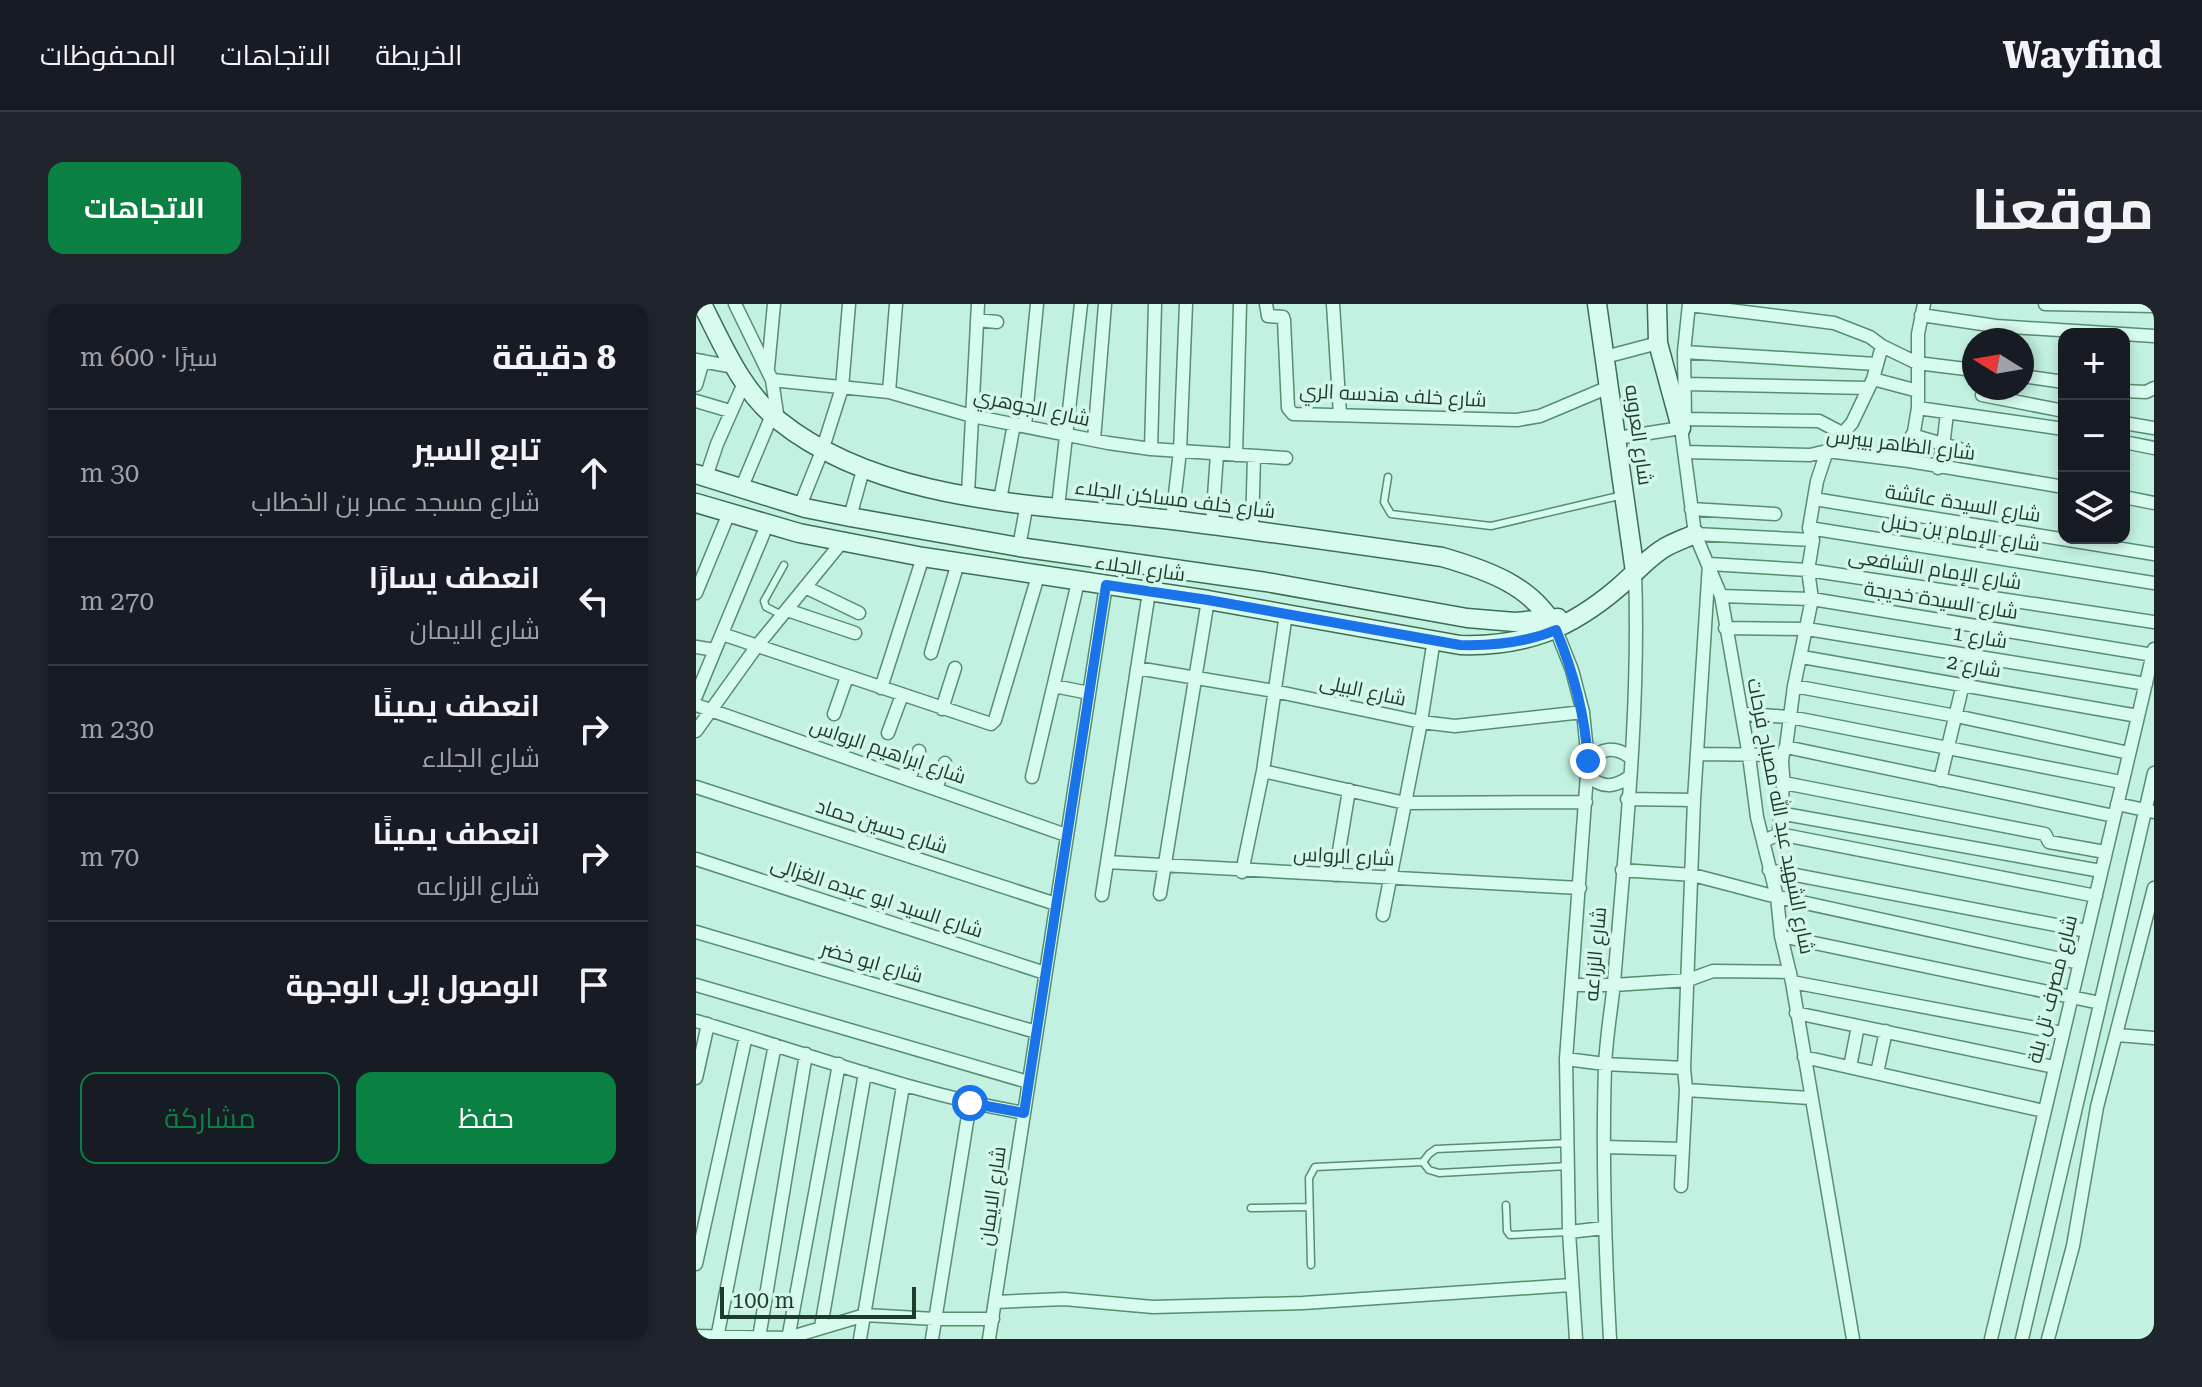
<!DOCTYPE html>
<html lang="ar">
<meta charset="utf-8">
<style>
body{margin:0;font-family:"Roboto Serif",Cairo,serif;background:#20242c;color:#f1f3f6;direction:rtl}
.controls{position:absolute;right:24px;top:24px;display:grid;overflow:hidden;border-radius:16px;box-shadow:0 4px 12px #0003}
.controls button{width:72px;height:72px;display:grid;place-items:center;padding:0;border:0;border-bottom:2px solid #363941;background:#171b24;color:#f1f3f6;font:40px sans-serif}
.compass{position:absolute;left:1266px;top:24px;width:72px;height:72px;border-radius:50%;background:#171b24;box-shadow:0 4px 12px #0003;rotate:281deg}
.scale{position:absolute;left:24px;bottom:20px;width:196px;box-sizing:border-box;padding-left:8px;border:4px solid #1d3c2a;border-top:0;font-size:22px;line-height:28px;white-space:nowrap;color:#1d3c2a;-webkit-text-stroke:6px #d3f8eb;paint-order:stroke}
.stop{position:absolute;width:24px;height:24px;margin:-18px;border:6px solid #1a73e8;border-radius:50%;background:#fff}
.stop.end{background:#1a73e8;border-color:#fff;box-shadow:0 2px 8px #0008}
.list{margin:0;padding:0;list-style:none}
h2{display:flex;justify-content:space-between;align-items:center;height:104px;margin:0;padding:0 32px;font-size:34px}
h2 small{font-size:26px;font-weight:400;color:#9ea1a6}
.list li{display:grid;grid-template-columns:52px 1fr auto;gap:24px;align-items:center;box-sizing:border-box;height:128px;padding:0 32px;border-top:2px solid #363941}
.list b{display:block;font-size:30px;white-space:nowrap}
.list p{margin:0;font-size:26px;white-space:nowrap;color:#9ea1a6}
.list em{font-size:26px;font-style:normal;color:#9ea1a6}
.actions{display:flex;gap:16px;padding:24px 32px}
.actions a{flex:1;padding:18px 0;border:2px solid #0b8043;border-radius:16px;text-align:center;font-size:28px;color:#0b8043}
.actions .main{background:#0b8043;color:#fff}
.icon{flex:none;width:44px;height:44px;fill:none;stroke:currentColor;stroke-width:2;stroke-linecap:round;stroke-linejoin:round}
.map{position:relative;flex:none;width:1458px;height:1035px;overflow:hidden;direction:ltr;border-radius:16px}
header{display:flex;align-items:center;gap:48px;box-sizing:border-box;height:112px;padding:0 40px;background:#171b24;border-bottom:2px solid #363941}
header strong{font-size:38px}
nav{display:flex;gap:44px;margin-inline-start:auto;font-size:28px}
.intro{display:flex;align-items:center;justify-content:space-between;box-sizing:border-box;height:192px;padding:0 48px}
h1{margin:0;font-size:56px}
.button{padding:20px 36px;border-radius:16px;background:#0b8043;color:#fff;font-size:28px;font-weight:700}
main{display:flex;gap:48px;padding:0 48px}
aside{flex:1;background:#171b24;border-radius:16px;box-shadow:0 4px 12px #0003}
.map>svg:first-child{display:block}
.lines{fill:none;stroke-linecap:round;stroke-linejoin:round}
.lane-casing{stroke:#588d71;stroke-width:9}
.street-casing{stroke:#588d71;stroke-width:15}
.secondary-casing{stroke:#3b6f52;stroke-width:21}
.lane{stroke:#d7fbee;stroke-width:6}
.street{stroke:#d7fbee;stroke-width:12}
.secondary{stroke:#d7fbee;stroke-width:18}
.route{stroke:#1a73e8;stroke-width:10}
.labels{text-anchor:middle;stroke-width:7;stroke-linejoin:round;paint-order:stroke}
.street-label{font-size:20px;fill:#1d3c2a;stroke:#d3f8eb}
</style>
<header>
<strong>Wayfind</strong>
<nav><a>الخريطة</a><a>الاتجاهات</a><a>المحفوظات</a></nav>
</header>
<div class="intro"><h1>موقعنا</h1><a class="button">الاتجاهات</a></div>
<main>
<div class="map">
<svg width="1458" height="1035" viewBox="0 0 1458 1035">
<rect width="100%" height="100%" fill="#c2f1e1"/>
<g class="lines">
<g class="lane-casing">
<path id="lane" d="M 692,173 L 688,198 L 695,210 L 795,222 L 927,191
M 86,311 L 70,303 L 68,297 L 88,261
M 727,858 L 733,850 L 740,845 L 873,839
M 810,901 L 811,927 L 814,931 L 873,928
M 555,904 L 613,903
M 615,961 L 613,874 L 619,863 L 727,858 L 733,866 L 743,869 L 872,862"/>
</g>
<g class="street-casing">
<path id="street" d="M 39,0 L 76,76 L 82,116
M 570,0 L 572,12 L 587,13 L 588,16 L 592,104 L 597,110 L 821,116 L 844,112 L 913,83
M 637,0 L 644,111
M 993,0 L 988,48 L 989,115 L 985,124 L 999,230 L 1025,292 L 1053,452 L 1061,513 L 1081,593 L 1085,632 L 1096,678 L 1157,1035
M 1349,0 L 1458,2
M 993,1 L 1138,19 L 1174,33 L 1186,42 L 1221,59 L 1278,66
M 1225,11 L 1300,22 L 1458,32
M 281,16 L 301,18
M 988,48 L 1180,60
M 909,53 L 962,39
M 0,56 L 38,63
M 72,64 L 78,0
M 1326,72 L 1368,78
M 1177,75 L 1222,87
M 76,76 L 193,88 L 276,112 L 412,139 L 455,145 L 590,154
M 990,80 L 1170,84
M 0,81 L 7,57
M 1428,87 L 1450,88 L 1458,84
M 193,88 L 200,0
M 1286,91 L 1368,107
M 0,97 L 34,107
M 1222,104 L 1368,125
M 989,115 L 1123,117 L 1146,129
M 1428,119 L 1458,124
M 329,122 L 341,0
M 1216,131 L 1267,146
M 921,134 L 985,124
M 398,136 L 409,0
M 1428,138 L 1458,144
M 455,145 L 459,0
M 989,148 L 1114,151 L 1131,147 L 1213,157 L 1368,183
M 540,151 L 544,0
M 1213,157 L 1222,104 L 1222,30 L 1228,0
M 1242,164 L 1247,143 L 1251,109
M 10,173 L 21,140 L 48,79
M 45,185 L 76,111
M 272,190 L 282,0
M 1428,193 L 1458,199
M 1118,195 L 1458,250
M 304,196 L 318,120
M 104,202 L 126,147 L 146,84 L 153,0
M 362,203 L 385,0
M 995,205 L 1079,210
M 154,213 L 167,166
M 476,216 L 484,147 L 490,0
M 516,221 L 521,150
M 1113,224 L 1458,279
M 556,226 L 558,152
M 999,230 L 1117,236
M 323,243 L 331,199
M 109,283 L 163,309
M 0,289 L 33,209
M 1025,292 L 1116,295 L 1457,351
M 91,306 L 159,329
M 1029,324 L 1111,325 L 1450,380
M 860,326 L 876,366 L 887,408 L 892,457 L 870,755 L 873,928 L 880,1035
M 26,330 L 295,420 L 299,416 L 342,272
M 0,343 L 19,346
M 235,349 L 262,259
M 1106,353 L 1442,412
M 441,364 L 578,387 L 725,418 L 759,422 L 887,408
M 358,382 L 393,389
M 1098,382 L 1260,412 L 1433,449
M 185,384 L 227,253
M 0,392 L 71,221
M 0,401 L 370,531
M 246,405 L 259,364
M 138,410 L 151,373
M 1046,410 L 1094,413 L 1425,478
M 0,427 L 61,342 L 146,238
M 192,429 L 206,391
M 1090,443 L 1418,512
M 1003,450 L 1085,451
M 892,457 C 906,444 918,442 934,453
M 567,467 L 709,499 L 890,498
M 892,472 C 906,484 918,484 933,473
M 336,473 L 382,278
M 213,476 L 223,447
M 1244,476 L 1267,380
M 1088,479 L 1349,530 L 1353,538 L 1409,548
M 0,483 L 360,600
M 240,485 L 249,459
M 931,495 L 998,496
M 1421,500 L 1458,508
M 1083,509 L 1405,567
M 1083,530 L 1400,592
M 1068,537 L 1083,530 C 1083,514 1086,499 1087,482 C 1089,468 1082,456 1090,443 L 1098,382 L 1116,295 L 1112,266 L 1117,236 L 1113,224 L 1121,177 L 1131,147 L 1156,119 L 1177,75 L 1186,42
M 0,555 L 349,669
M 411,558 L 884,584
M 926,566 L 997,571 L 1073,591 L 1383,659
M 1073,566 L 1391,627
M 546,568 L 567,467 L 590,310
M 639,571 L 653,486
M 464,590 L 512,296
M 406,591 L 453,288
M 687,611 L 725,418 L 738,335
M 0,628 L 340,728
M 1085,632 L 1404,699
M 1096,678 L 1366,729
M 0,681 L 332,778
M 877,681 L 918,681 L 992,676 L 1017,667 L 1094,668
M 1100,709 L 1358,763
M 0,717 C 109,749 216,789 328,809
M 1421,731 L 1458,734
M 1108,753 L 1348,807
M 870,755 L 909,760 L 988,764
M 1154,763 L 1162,722
M 1181,769 L 1190,727
M 0,774 L 12,720
M 990,786 L 1114,794
M 908,843 L 987,845
M 985,882 L 990,786 L 988,764 L 998,496 L 1013,260 L 1112,266 L 1458,318
M 873,928 L 908,924
M 0,960 L 50,732
M 300,998 L 368,995 L 457,1003 L 607,999 L 875,981
M 125,1023 L 169,769
M 0,1032 L 92,1034 L 169,1011 L 239,1015 L 297,1015
M 21,1034 L 79,741
M 63,1034 L 110,750
M 92,1035 L 143,760
M 164,1035 L 207,782
M 236,1035 L 274,799
M 293,1035 L 410,281
M 914,1035 C 909,944 906,854 909,763 C 910,735 915,707 918,679 C 929,542 944,404 939,268
M 1295,1035 L 1458,345
M 1326,1035 L 1458,469
M 1352,1035 L 1377,942 L 1401,803 L 1458,584"/>
</g>
<g class="secondary-casing">
<path id="secondary" d="M 6,0 C 27,41 45,86 82,116 C 187,201 347,200 476,216 C 566,227 656,240 746,253 C 791,266 838,282 860,326
M 901,0 L 939,268
M 961,0 L 962,39 L 985,124
M 0,170 L 109,204 L 154,213 L 323,243 L 570,278 L 771,314 L 819,318 L 862,314
M 0,199 L 103,229 L 227,253 L 512,296 L 764,341 C 829,343 874,325 923,283 C 937,271 950,256 965,246 C 975,239 988,235 999,230"/>
</g>
<use href="#lane" class="lane"/>
<use href="#street" class="street"/>
<use href="#secondary" class="secondary"/>
</g>
<g class="lines">
<path class="route" d="M 274,799 L 328,809 L 410,281 L 512,296 L 764,341 C 797,342 829,339 860,326 C 878,369 889,411 892,457"/>
</g>
<g class="labels">
<g class="street-label">
<text transform="translate(697 91) rotate(3)" y="7">شارع خلف هندسه الري</text>
<text transform="translate(336 103) rotate(12)" y="7">شارع الجوهري</text>
<text transform="translate(943 131) rotate(82)" y="7">شارع العروبه</text>
<text transform="translate(1205 140) rotate(7)" y="7">شارع الظاهر بيبرس</text>
<text transform="translate(479 195) rotate(7)" y="7">شارع خلف مساكن الجلاء</text>
<text transform="translate(1267 199) rotate(9)" y="7">شارع السيدة عائشة</text>
<text transform="translate(1265 228) rotate(9)" y="7">شارع الإمام بن حنبل</text>
<text transform="translate(444 264) rotate(8)" y="7">شارع الجلاء</text>
<text transform="translate(1239 265) rotate(9)" y="7">شارع الإمام الشافعى</text>
<text transform="translate(1245 296) rotate(9)" y="7">شارع السيدة خديجة</text>
<text transform="translate(1284 333) rotate(9)" y="7">شارع 1</text>
<text transform="translate(1278 362) rotate(10)" y="7">شارع 2</text>
<text transform="translate(667 386) rotate(12)" y="7">شارع البيلى</text>
<text transform="translate(192 447) rotate(19)" y="7">شارع ابراهيم الرواس</text>
<text transform="translate(1085 512) rotate(79)" y="7">شارع الشهيد عبد الله مصباح فرحات</text>
<text transform="translate(186 522) rotate(18)" y="7">شارع حسين حماد</text>
<text transform="translate(648 552) rotate(3)" y="7">شارع الرواس</text>
<text transform="translate(181 593) rotate(18)" y="7">شارع السيد ابو عبده الغزالى</text>
<text transform="translate(899 650) rotate(-85)" y="7">شارع الزراعه</text>
<text transform="translate(176 658) rotate(16)" y="7">شارع ابو خضر</text>
<text transform="translate(1356 685) rotate(-76)" y="7">شارع مصرف تل بلة</text>
<text transform="translate(296 892) rotate(-82)" y="7">شارع الايمان</text>
</g>
</g>
</svg>
<div class="controls">
<button>+</button>
<button>−</button>
<button><svg class="icon" aria-label="layers" viewBox="0 0 24 24"><path d="M12 4l9 5-9 5-9-5zM3 14l9 5 9-5"/></svg></button>
</div>
<svg class="compass" viewBox="-18 -18 36 36"><path d="M0-13l5 13h-10z" fill="#e53935"/><path d="M0 13l5-13h-10z" fill="#9ea1a6"/></svg>
<div class="scale">100 m</div>
<div class="stop" style="left:274px;top:799px"></div>
<div class="stop end" style="left:892px;top:457px"></div>
</div>
<aside>
<h2>8 دقيقة<small>سيرًا · 600 m</small></h2>
<ul class="list">
<li><svg class="icon" aria-label="ahead" viewBox="0 0 24 24"><path d="M12 20V5M6 11l6-6 6 6"/></svg><div><b>تابع السير</b><p>شارع مسجد عمر بن الخطاب</p></div><em>30 m</em></li>
<li><svg class="icon" aria-label="left" viewBox="0 0 24 24"><path d="M17 20v-9H6M10 6l-5 5 5 5"/></svg><div><b>انعطف يسارًا</b><p>شارع الايمان</p></div><em>270 m</em></li>
<li><svg class="icon" aria-label="right" viewBox="0 0 24 24"><path d="M7 20v-9h11M14 6l5 5-5 5"/></svg><div><b>انعطف يمينًا</b><p>شارع الجلاء</p></div><em>230 m</em></li>
<li><svg class="icon" aria-label="right" viewBox="0 0 24 24"><path d="M7 20v-9h11M14 6l5 5-5 5"/></svg><div><b>انعطف يمينًا</b><p>شارع الزراعه</p></div><em>70 m</em></li>
<li><svg class="icon" aria-label="arrive" viewBox="0 0 24 24"><path d="M6 21V4h12l-3 4 3 4H6"/></svg><div><b>الوصول إلى الوجهة</b></div></li>
</ul>
<div class="actions"><a class="main">حفظ</a><a>مشاركة</a></div>
</aside>
</main>
